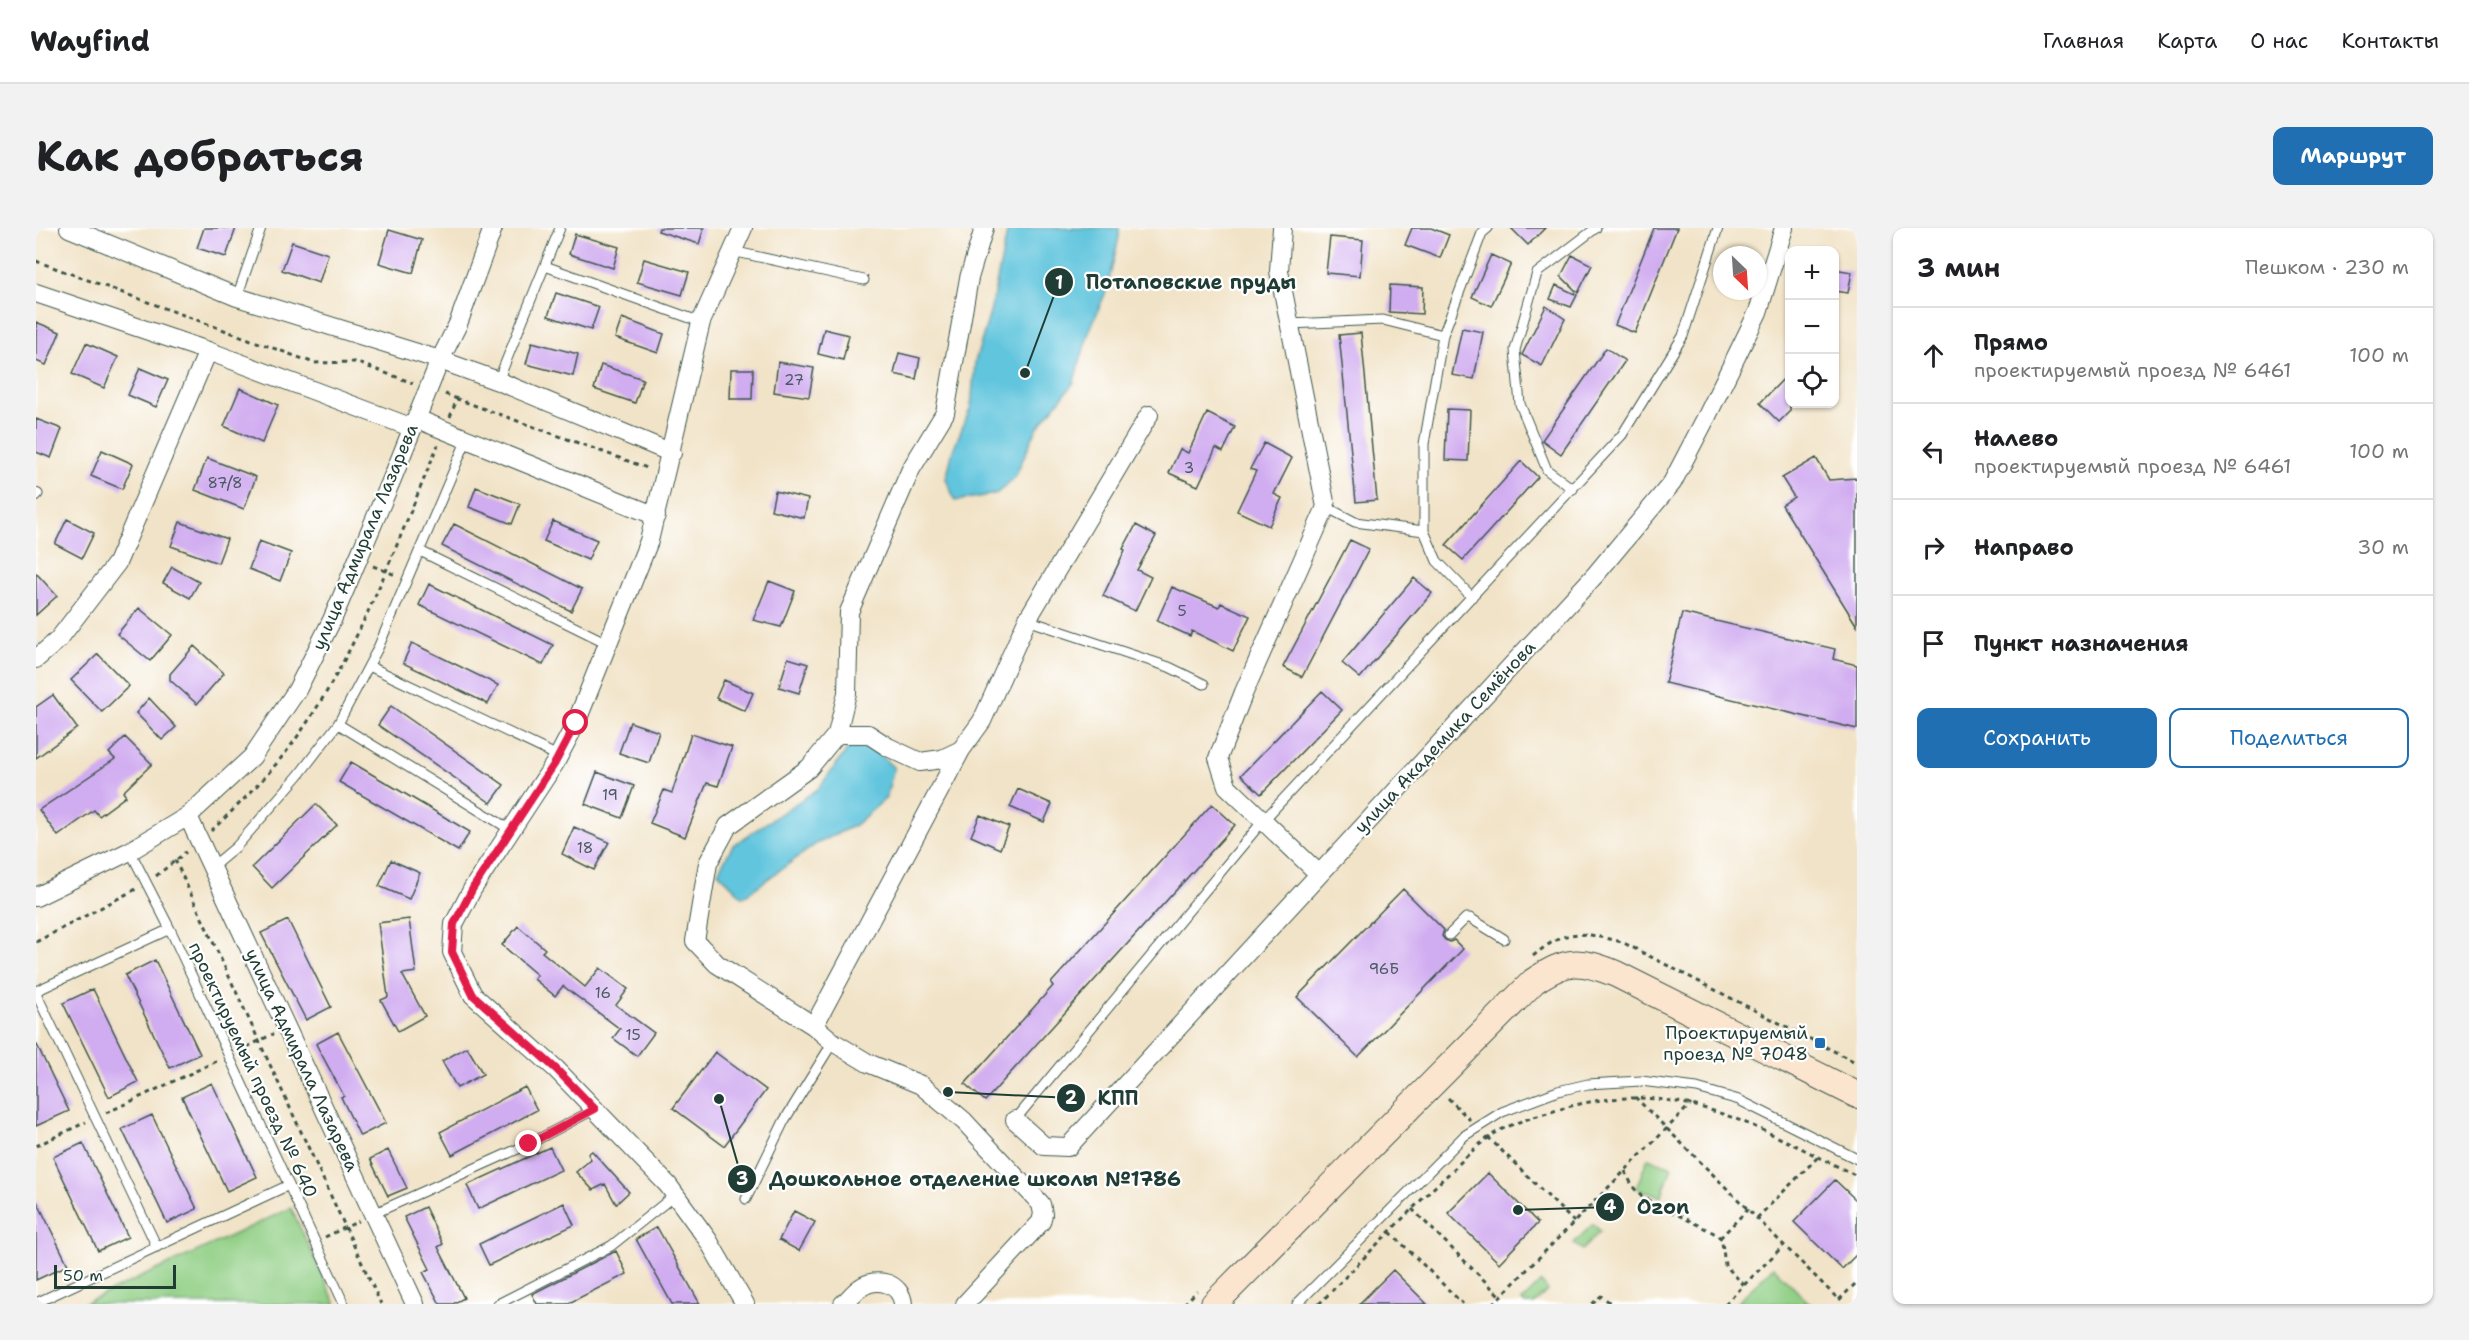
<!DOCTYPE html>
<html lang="ru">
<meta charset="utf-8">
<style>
body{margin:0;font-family:"Shantell Sans",sans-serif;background:#f2f2f2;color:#202124}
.controls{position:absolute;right:18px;top:18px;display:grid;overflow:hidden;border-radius:12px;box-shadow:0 2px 4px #0004}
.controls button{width:54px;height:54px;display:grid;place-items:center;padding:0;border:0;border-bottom:2px solid #e0e0e0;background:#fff;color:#202124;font:30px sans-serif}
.compass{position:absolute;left:1677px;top:18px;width:54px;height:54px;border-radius:50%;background:#fff;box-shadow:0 2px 4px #0004;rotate:155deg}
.scale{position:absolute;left:18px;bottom:15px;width:122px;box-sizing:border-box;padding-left:6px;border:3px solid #1f3d34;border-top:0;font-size:16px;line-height:21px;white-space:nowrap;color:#1f3d34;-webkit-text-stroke:4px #fff;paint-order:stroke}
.stop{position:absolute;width:18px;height:18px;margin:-14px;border:4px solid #e11d48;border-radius:50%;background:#fff}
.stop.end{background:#e11d48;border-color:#fff;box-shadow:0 2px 6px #0008}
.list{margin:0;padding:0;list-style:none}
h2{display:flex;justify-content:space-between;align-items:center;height:78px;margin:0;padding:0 24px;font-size:26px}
h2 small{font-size:20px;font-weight:400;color:#757577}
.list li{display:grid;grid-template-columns:39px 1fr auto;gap:18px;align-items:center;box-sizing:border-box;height:96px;padding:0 24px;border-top:2px solid #e0e0e0}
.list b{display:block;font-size:22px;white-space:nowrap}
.list p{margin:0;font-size:20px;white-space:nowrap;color:#757577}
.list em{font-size:20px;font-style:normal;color:#757577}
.actions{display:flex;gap:12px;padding:18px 24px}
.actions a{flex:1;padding:14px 0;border:2px solid #1f6fb2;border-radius:12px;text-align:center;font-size:21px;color:#1f6fb2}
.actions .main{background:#1f6fb2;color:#fff}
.icon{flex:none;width:33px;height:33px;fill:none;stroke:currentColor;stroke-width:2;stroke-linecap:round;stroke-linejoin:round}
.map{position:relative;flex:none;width:1821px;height:1076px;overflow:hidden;border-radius:12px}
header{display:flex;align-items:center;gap:36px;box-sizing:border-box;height:84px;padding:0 30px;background:#fff;border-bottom:2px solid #e0e0e0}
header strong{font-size:28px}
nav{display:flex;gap:33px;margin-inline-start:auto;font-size:21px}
.intro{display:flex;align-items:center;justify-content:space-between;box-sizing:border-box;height:144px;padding:0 36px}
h1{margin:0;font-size:42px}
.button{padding:15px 27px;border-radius:12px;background:#1f6fb2;color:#fff;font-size:21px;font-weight:700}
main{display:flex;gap:36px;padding:0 36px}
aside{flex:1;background:#fff;border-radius:12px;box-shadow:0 2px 4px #0004}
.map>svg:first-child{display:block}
.green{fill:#91cf85;stroke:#58865c;stroke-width:1.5}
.water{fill:#60c5dd;stroke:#408188;stroke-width:1.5}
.building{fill:#d0acf0}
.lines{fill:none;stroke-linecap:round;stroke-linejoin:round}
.lane-casing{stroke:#3e564a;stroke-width:11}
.street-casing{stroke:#3e564a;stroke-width:20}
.secondary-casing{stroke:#3e564a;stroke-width:28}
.path{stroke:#3e564a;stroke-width:3;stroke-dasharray:4.5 4.5;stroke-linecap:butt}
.lane{stroke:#fff;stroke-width:9}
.street{stroke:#fff;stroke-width:18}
.secondary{stroke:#fce5cf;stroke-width:26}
.route{stroke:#e11d48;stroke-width:8}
.poi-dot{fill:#1f6fb2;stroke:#fff;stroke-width:2}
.labels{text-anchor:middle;stroke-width:4.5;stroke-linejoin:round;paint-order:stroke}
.number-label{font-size:15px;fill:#4b5963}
.street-label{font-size:18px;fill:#1f3d34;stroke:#fff}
.poi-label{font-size:18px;fill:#1f3d34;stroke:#fff;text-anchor:end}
.leader{fill:none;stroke:#1f3d34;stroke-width:2}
.callout-dot{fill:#1f3d34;stroke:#fff;stroke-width:2}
.mark-label{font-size:18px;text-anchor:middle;font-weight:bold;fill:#fff}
.callout-label{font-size:20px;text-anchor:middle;font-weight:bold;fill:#1f3d34;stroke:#fff;stroke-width:4.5;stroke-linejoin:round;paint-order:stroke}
</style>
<header>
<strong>Wayfind</strong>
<nav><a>Главная</a><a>Карта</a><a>О нас</a><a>Контакты</a></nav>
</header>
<div class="intro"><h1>Как добраться</h1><a class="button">Маршрут</a></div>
<main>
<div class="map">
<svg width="1821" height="1076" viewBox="0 0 1821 1076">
<rect width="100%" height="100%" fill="#fff"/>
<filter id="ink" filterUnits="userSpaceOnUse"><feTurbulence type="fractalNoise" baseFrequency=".0167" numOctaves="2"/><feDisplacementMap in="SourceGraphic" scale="12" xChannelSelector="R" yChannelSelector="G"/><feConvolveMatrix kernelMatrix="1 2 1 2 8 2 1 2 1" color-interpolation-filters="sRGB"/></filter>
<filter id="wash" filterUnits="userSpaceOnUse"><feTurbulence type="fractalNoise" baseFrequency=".008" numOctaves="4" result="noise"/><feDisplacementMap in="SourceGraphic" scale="24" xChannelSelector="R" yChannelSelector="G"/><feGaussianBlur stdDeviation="1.35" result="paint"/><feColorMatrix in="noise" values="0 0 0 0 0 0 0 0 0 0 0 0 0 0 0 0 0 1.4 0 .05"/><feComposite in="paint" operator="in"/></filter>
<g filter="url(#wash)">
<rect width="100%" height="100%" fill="#f1e3c7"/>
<path class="green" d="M 1612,930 L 1636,939 L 1625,969 L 1600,960 Z
M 255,980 L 300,1076 L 47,1076 Z
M 1557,996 L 1564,1003 L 1546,1022 L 1538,1015 Z
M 1737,1039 L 1774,1076 L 1701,1075 Z
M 1505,1054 L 1512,1062 L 1498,1076 L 1489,1076 L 1486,1073 Z"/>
<path class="water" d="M 972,0 L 1083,0 L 1083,9 L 1071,61 L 1053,104 L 1037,156 L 1001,200 L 979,249 L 960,266 L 919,273 L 910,251 L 917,222 L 935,179 L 939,134 L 954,85 Z
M 817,514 L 833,516 L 858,540 L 850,570 L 819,597 L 780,616 L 707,669 L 682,644 L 697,617 L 782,561 Z"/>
<g id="blocks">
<path class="building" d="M 168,0 L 200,0 L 190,29 L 161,20 Z
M 623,0 L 668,0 L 663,16 L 622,3 Z
M 1376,0 L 1395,0 L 1413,7 L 1404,30 L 1369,17 Z
M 1475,0 L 1509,0 L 1492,17 Z
M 1618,0 L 1641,0 L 1599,105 L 1579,97 Z
M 353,2 L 386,12 L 377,45 L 343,35 Z
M 539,6 L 583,19 L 577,40 L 533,26 Z
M 1294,9 L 1327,12 L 1324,48 L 1290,45 Z
M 256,14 L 292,26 L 283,55 L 246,42 Z
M 1455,27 L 1475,36 L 1455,78 L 1436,69 Z
M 1536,27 L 1556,37 L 1542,65 L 1525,48 Z
M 608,31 L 653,44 L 646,67 L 601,54 Z
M 1798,41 L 1816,44 L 1812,65 L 1798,63 Z
M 1354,57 L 1387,59 L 1386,86 L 1353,84 Z
M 1520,57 L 1541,67 L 1535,79 L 1514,71 Z
M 520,65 L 563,79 L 555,102 L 512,88 Z
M 1510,78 L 1529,91 L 1506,138 L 1486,127 Z
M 586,90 L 628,106 L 622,125 L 579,110 Z
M 0,94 L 24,104 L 10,137 L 0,133 Z
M 1426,100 L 1447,104 L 1438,151 L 1416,147 Z
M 788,101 L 813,107 L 807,132 L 782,126 Z
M 1325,105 L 1341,272 L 1320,274 L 1303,107 Z
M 496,114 L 542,126 L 537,148 L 490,136 Z
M 50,115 L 82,129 L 68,160 L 36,146 Z
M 1570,120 L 1589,133 L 1525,226 L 1506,212 Z
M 863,125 L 884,130 L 880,151 L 858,146 Z
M 742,134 L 778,140 L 773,169 L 738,164 Z
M 565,137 L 607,151 L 599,175 L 558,161 Z
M 104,140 L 132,152 L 120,179 L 92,167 Z
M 695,141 L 717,141 L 716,171 L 694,171 Z
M 1754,144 L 1754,183 L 1743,194 L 1724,175 Z
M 204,160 L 242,177 L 226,215 L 188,198 Z
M 1411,181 L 1434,182 L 1432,233 L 1409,232 Z
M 1171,185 L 1199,199 L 1187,224 L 1180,220 L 1162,258 L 1133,245 L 1144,221 L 1152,225 Z
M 0,191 L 26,201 L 15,230 L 0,224 Z
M 1228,215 L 1256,230 L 1238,266 L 1246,270 L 1233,298 L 1201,283 L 1220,243 L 1214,241 Z
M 66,222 L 97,236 L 86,261 L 55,248 Z
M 171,230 L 220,249 L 208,281 L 159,262 Z
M 1780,230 L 1793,252 L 1821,250 L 1821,398 L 1746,277 L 1758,269 L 1746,250 Z
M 1485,233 L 1502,249 L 1427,332 L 1410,317 Z
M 440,259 L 484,276 L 476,296 L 433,279 Z
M 739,263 L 772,271 L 768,290 L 735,282 Z
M 31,291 L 58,305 L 46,330 L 19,316 Z
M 517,293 L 561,312 L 552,332 L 508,313 Z
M 144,294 L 191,311 L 182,335 L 135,318 Z
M 418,296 L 546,361 L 535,383 L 406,318 Z
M 1100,297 L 1120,308 L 1101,342 L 1115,349 L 1099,383 L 1067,368 L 1089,322 L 1087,321 Z
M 1314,312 L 1333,321 L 1266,449 L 1247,439 Z
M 223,313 L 255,325 L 244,353 L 213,341 Z
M 136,339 L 163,354 L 154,370 L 127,355 Z
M 0,345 L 21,368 L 0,387 Z
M 1378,350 L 1396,365 L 1324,450 L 1306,435 Z
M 733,353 L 759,363 L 745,399 L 717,392 Z
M 393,356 L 517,417 L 507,437 L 383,377 Z
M 1136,359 L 1183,379 L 1185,375 L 1214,388 L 1197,423 L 1156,403 L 1154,408 L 1121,393 Z
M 103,380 L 136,407 L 114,433 L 81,406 Z
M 1646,385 L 1799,421 L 1797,431 L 1821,437 L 1821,501 L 1629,455 Z
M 376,415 L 462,457 L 452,476 L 367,435 Z
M 158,418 L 188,445 L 161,476 L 134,452 L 134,446 Z
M 62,426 L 93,458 L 66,484 L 35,452 Z
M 752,430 L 772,436 L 763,465 L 743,459 Z
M 688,452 L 717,465 L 709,483 L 680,470 Z
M 1286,463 L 1306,482 L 1225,566 L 1205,547 Z
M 17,467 L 41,500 L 0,530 L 0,479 Z
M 113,470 L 140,499 L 126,512 L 100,485 Z
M 355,478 L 468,557 L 455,575 L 342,497 Z
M 594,494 L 623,504 L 613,535 L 583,525 Z
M 655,506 L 696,519 L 682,558 L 671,555 L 649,609 L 614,595 L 628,562 L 636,565 Z
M 89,509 L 116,536 L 87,564 L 90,568 L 63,588 L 58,582 L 22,608 L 3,582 L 79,531 L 73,525 Z
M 315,534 L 434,604 L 422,623 L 303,554 Z
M 561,544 L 598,558 L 586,590 L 549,576 Z
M 982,561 L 1016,576 L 1008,594 L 974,579 Z
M 280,576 L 301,597 L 236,660 L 216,639 Z
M 1176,576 L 1199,597 L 949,873 L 929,856 L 1017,758 L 1015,755 Z
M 944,587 L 973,599 L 964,621 L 935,608 Z
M 538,599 L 573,614 L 558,642 L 526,626 Z
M 355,632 L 384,645 L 373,671 L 343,658 Z
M 1367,661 L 1408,702 L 1406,708 L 1409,712 L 1414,714 L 1418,712 L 1427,721 L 1322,829 L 1261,769 Z
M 373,691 L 380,744 L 366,746 L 389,788 L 362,803 L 345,772 L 352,769 L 342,695 Z
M 252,692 L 295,779 L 270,792 L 225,705 Z
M 482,698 L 509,721 L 506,724 L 549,759 L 564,740 L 592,761 L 580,777 L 618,805 L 601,828 L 577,810 L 584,801 L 527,758 L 519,768 L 498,751 L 501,747 L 466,717 Z
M 119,732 L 164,826 L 134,840 L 89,747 Z
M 57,761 L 102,854 L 73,869 L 27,775 Z
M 302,804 L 350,895 L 324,908 L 305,869 L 308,868 L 280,816 Z
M 0,815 L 33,883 L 0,898 Z
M 431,819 L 447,846 L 421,860 L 406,833 Z
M 679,824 L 730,862 L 688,918 L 637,880 Z
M 176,855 L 221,949 L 191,963 L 146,869 Z
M 489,859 L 501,882 L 416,927 L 404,904 Z
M 116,887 L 161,981 L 131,995 L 86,901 Z
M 47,915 L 92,1009 L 62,1023 L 17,929 Z
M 514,919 L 525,942 L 442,981 L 431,957 Z
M 352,922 L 371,960 L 352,968 L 334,931 Z
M 556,923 L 593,964 L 580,976 L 569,956 L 557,962 L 540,944 L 555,931 L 552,926 Z
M 1452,945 L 1502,995 L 1463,1035 L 1412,985 Z
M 1799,952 L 1821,973 L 1821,1026 L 1806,1041 L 1758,994 Z
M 0,971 L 32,1037 L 0,1052 Z
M 528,975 L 538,997 L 453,1037 L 443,1016 Z
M 389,979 L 407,1016 L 402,1019 L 428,1070 L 417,1076 L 404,1076 L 387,1044 L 394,1041 L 368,989 Z
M 758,983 L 779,994 L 763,1023 L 743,1012 Z
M 621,999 L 664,1076 L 636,1076 L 600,1011 Z
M 580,1023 L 591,1046 L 531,1076 L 501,1076 L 496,1066 Z
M 1357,1042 L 1391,1076 L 1323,1076 Z"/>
</g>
</g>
<g filter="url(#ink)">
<use href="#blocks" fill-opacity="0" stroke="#3e564a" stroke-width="1.5"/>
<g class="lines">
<g class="lane-casing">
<path id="lane" d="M 696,23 L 828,52
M 509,38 L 665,94
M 201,69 L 225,0
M 1253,96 L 1347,92 L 1407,107
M 462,153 L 524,0
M 1537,261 L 1511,242 L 1484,176 L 1479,122 L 1501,45 L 1560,0
M 0,265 L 2,266 L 0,268
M 1290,279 L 1319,294 L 1388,303
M 384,323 L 571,415
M 1436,369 L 1401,333 L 1388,303 L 1388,216 L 1407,107 L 1446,5 L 1452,0
M 991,392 L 1133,439 L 1168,456
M 333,438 L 522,528
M 302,496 L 475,602
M 94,623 L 134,701 L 308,1076
M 176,639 L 200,619 L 262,548 L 302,496 L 342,420 L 431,211
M 1413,707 L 1430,690 L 1434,690 L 1468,711
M 0,763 L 134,701
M 0,765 L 121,1019
M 979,892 L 1226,594 L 1586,207 L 1647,108 L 1682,0
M 710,971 L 748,893 L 797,814
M 337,986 L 493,916 L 559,881
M 0,1075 L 253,957
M 462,1076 L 575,1018 L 639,967
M 1261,1076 L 1428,908 L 1466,884 L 1522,863 L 1552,856 L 1605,853 L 1661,860 L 1703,872 L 1821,931"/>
</g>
<g class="street-casing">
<path id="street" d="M 33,0 L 201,69 L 404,132 L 462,153 L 636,225
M 707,0 L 665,94 L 613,313 L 540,495 L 519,535 L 437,660 L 418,696 L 416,724 L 437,767 L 520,841 L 632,957 L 672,1012 L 709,1076
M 1246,0 L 1243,43 L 1290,279 L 1208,464 L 1182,530 L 1191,558 L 1282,645
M 0,65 L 172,123 L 377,200
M 381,191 L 620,288
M 0,431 L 22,412 L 81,335 L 172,123
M 801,506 L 811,465 L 813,384 L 875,241 L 909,185 L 933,50 L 948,0
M 152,588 L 216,529 L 261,462 L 296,392 L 356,251 L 404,132 L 422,96 L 457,0
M 0,669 L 94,623 L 152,588 L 379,1076
M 778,798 L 925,522
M 979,892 L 1008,918 L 1032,919 L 1560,346 L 1636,255 L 1671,188 L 1722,84 L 1748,0
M 807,1076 C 813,1071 818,1064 824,1060 C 841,1048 865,1055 867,1076
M 929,1076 L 1005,994 L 1007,986 L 1005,976 L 928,893 L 885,857 L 832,835 L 797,814 L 778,798 L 681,736 L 659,713 L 672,635 L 692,598 L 773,540 L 801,506 L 832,506 L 852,519 L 884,534 L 906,531 L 925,522 L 946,493 L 991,392 L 1113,187"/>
</g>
<g class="secondary-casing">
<path id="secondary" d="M 1178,1076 L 1498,753 C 1531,731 1543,731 1580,746 L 1821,867"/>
</g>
<path class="path" d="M 0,33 L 278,135 L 319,134 L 377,155
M 409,166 L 421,171
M 414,189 L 421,171 L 614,241
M 337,338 L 362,348
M 175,603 C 208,572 239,541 264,505 C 325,418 361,314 402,217
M 139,632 L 345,1076
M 120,648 L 150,624
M 0,714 L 102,660
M 1497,728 C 1532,699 1545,704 1586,714 L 1821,835
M 203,823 L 237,806
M 1599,869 L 1803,1072 L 1821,1054
M 1412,870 L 1434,892
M 70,885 L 183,832
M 1452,909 L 1538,994
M 0,918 L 50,894
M 1589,943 L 1597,959 L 1606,969 L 1682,1007 L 1686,1014 L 1689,1037 L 1708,1057
M 1376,981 L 1464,1068
M 1721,990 L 1782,929
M 1354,1004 L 1427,1076
M 289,1009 L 323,993
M 1684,1010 L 1712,981
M 1148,1076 L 1161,1063
M 1283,1076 C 1324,1034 1365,991 1408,950 C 1423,937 1436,921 1452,910 C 1469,897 1494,890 1515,884 C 1635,844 1716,897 1821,948
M 1457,1076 L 1655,876
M 1556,1076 L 1565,1068 L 1576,1076
M 1689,1076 L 1748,1017"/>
<use href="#lane" class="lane"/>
<use href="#street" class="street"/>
<use href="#secondary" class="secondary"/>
</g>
</g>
<g class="lines" filter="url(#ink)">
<path class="route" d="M 493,916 L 559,881 L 520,841 L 437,767 L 416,724 L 418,696 L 437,660 L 519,535 L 540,495"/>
</g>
<rect class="poi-dot" x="1778" y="809" width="12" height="12" rx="3"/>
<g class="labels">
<g class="number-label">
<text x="758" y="157">27</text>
<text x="1153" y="245">3</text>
<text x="189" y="260">87/8</text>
<text x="1146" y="388">5</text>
<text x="574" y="572">19</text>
<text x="549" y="625">18</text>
<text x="1348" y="746">96Б</text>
<text x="567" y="770">16</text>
<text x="597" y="812">15</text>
</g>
<g class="street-label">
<text transform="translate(329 309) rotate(-67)" y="6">улица Адмирала Лазарева</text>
<text transform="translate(1409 509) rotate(-47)" y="6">улица Академика Семёнова</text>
<text transform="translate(266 832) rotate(65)" y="6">улица Адмирала Лазарева</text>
<text transform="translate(217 842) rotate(65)" y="6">проектируемый проезд № 640</text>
</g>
<g class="poi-label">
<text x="1772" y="811">Проектируемый<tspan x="1772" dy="21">проезд № 7048</tspan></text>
</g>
</g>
<path class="leader" d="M989 145L1023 54M912 864L1035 870M683 871L706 951M1482 982L1574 979"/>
<g class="callout-dot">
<circle cx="989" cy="145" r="6"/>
<circle cx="912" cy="864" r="6"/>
<circle cx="683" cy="871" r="6"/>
<circle cx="1482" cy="982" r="6"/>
<circle cx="1023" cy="54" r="15"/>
<circle cx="1035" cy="870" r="15"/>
<circle cx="706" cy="951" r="15"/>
<circle cx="1574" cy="979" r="15"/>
</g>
<g class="mark-label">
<text x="1023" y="61">1</text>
<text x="1035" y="876">2</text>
<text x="706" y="957">3</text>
<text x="1574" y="985">4</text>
</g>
<g class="callout-label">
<text x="1155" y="61">Потаповские пруды</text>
<text x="1082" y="877">КПП</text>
<text x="939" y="958">Дошкольное отделение школы №1786</text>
<text x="1627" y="986">Ozon</text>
</g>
</svg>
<div class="controls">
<button>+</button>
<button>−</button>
<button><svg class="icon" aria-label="locate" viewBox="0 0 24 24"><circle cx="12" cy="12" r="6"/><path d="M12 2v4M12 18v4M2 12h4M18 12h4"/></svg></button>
</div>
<svg class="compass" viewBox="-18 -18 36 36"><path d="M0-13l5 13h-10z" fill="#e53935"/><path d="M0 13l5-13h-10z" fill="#757577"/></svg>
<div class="scale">50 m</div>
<div class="stop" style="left:540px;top:495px"></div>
<div class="stop end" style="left:493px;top:916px"></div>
</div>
<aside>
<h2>3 мин<small>Пешком · 230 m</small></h2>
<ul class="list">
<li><svg class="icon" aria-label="ahead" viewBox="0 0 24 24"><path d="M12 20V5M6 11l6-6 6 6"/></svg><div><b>Прямо</b><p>проектируемый проезд № 6461</p></div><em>100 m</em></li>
<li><svg class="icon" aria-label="left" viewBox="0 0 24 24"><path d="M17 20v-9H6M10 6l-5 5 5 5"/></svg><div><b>Налево</b><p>проектируемый проезд № 6461</p></div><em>100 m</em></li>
<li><svg class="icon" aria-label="right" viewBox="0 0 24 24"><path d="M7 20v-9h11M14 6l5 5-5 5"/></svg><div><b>Направо</b></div><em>30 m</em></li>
<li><svg class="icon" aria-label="arrive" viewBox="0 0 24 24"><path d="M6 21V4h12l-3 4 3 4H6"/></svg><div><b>Пункт назначения</b></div></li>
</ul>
<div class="actions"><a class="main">Сохранить</a><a>Поделиться</a></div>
</aside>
</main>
